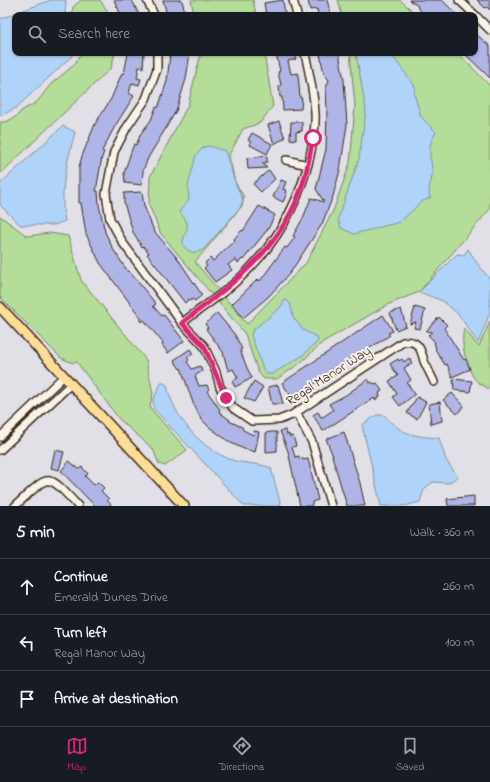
<!DOCTYPE html>
<meta charset="utf-8">
<style>
body{margin:0;font-family:"Indie Flower",sans-serif;background:#242831;color:#f1f3f6}
.stop{position:absolute;width:12px;height:12px;margin:-9px;border:3px solid #db2777;border-radius:50%;background:#fff}
.stop.end{background:#db2777;border-color:#fff;box-shadow:0 1px 4px #0008}
.list{margin:0;padding:0;list-style:none}
h2{display:flex;justify-content:space-between;align-items:center;height:52px;margin:0;padding:0 16px;font-size:17px}
h2 small{font-size:13px;font-weight:400;color:#9ea1a6}
.list li{display:grid;grid-template-columns:26px 1fr auto;gap:12px;align-items:center;box-sizing:border-box;height:56px;padding:0 16px;border-top:1px solid #363941}
.list b{display:block;font-size:15px;white-space:nowrap}
.list p{margin:0;font-size:13px;white-space:nowrap;color:#9ea1a6}
.list em{font-size:13px;font-style:normal;color:#9ea1a6}
.icon{flex:none;width:22px;height:22px;fill:none;stroke:currentColor;stroke-width:2;stroke-linecap:round;stroke-linejoin:round}
.map{position:relative;flex:none;width:490px;height:506px;overflow:hidden}
.search{position:absolute;background:#171b24;box-shadow:0 1px 3px #0004;left:12px;right:12px;top:12px;height:44px;display:flex;align-items:center;gap:10px;box-sizing:border-box;padding:0 14px;border-radius:8px;color:#9ea1a6;font-size:15px}
.sheet{height:220px;background:#171b24}
nav{display:flex;justify-content:space-around;align-items:center;box-sizing:border-box;height:56px;border-top:1px solid #363941;background:#171b24;font-size:11px;color:#9ea1a6}
nav a{display:grid;justify-items:center;gap:2px}
nav .on{color:#db2777}
.map>svg:first-child{display:block}
.green{fill:#b4dd99;stroke:#78845c}
.water{fill:#b0d4f9;stroke:#8190a1}
.building{fill:#afb5e6;stroke:#3b2a1e}
.lines{fill:none;stroke-linecap:round;stroke-linejoin:round}
.minor-casing{stroke:#3b2a1e;stroke-width:10}
.major-casing{stroke:#3b2a1e;stroke-width:12}
.minor{stroke:#f7f3e8;stroke-width:7}
.major{stroke:#fdde96;stroke-width:9}
.route{stroke:#db2777;stroke-width:5}
.labels{text-anchor:middle;stroke-width:4;stroke-linejoin:round;paint-order:stroke}
.street-label{font-size:14px;fill:#3b2a1e;stroke:#f7f3e8}
</style>
<div class="map">
<svg width="490" height="506" viewBox="0 0 490 506">
<rect width="100%" height="100%" fill="#e1e0e7"/>
<filter id="ink" filterUnits="userSpaceOnUse"><feTurbulence type="fractalNoise" baseFrequency=".025" numOctaves="2"/><feDisplacementMap in="SourceGraphic" scale="8" xChannelSelector="R" yChannelSelector="G"/><feConvolveMatrix kernelMatrix="1 2 1 2 8 2 1 2 1" color-interpolation-filters="sRGB"/></filter>
<g filter="url(#ink)">
<path class="green" d="M 81,0 L 100,0 L 110,15 L 72,15 L 73,7 Z
M 191,0 L 253,0 L 256,15 L 194,15 Z
M 338,0 L 400,0 L 417,15 L 342,15 Z
M 81,53 L 115,53 L 111,68 L 0,174 L 0,122 L 6,122 L 17,116 L 21,111 L 37,102 L 51,84 L 74,65 Z
M 201,53 L 264,53 L 273,106 L 260,123 L 243,129 L 229,155 L 235,182 L 244,197 L 242,206 L 195,262 L 247,324 L 306,263 L 333,211 L 350,163 L 355,106 L 350,53 L 458,53 L 490,86 L 490,209 L 419,292 L 389,304 L 323,342 L 299,364 L 277,379 L 264,379 L 258,372 L 245,334 L 161,234 L 149,205 L 150,177 L 188,105 Z
M 0,216 L 27,236 L 50,233 L 68,236 L 81,280 L 146,360 L 153,393 L 150,406 L 152,410 L 187,450 L 165,466 L 159,464 L 153,449 L 119,419 L 76,361 L 73,363 L 61,358 L 0,297 Z
M 490,321 L 490,390 C 485,386 477,383 474,378 C 466,365 460,344 464,328 L 477,345 L 479,346 Z"/>
<path class="water" d="M 51,0 L 66,0 L 65,15 L 15,15 L 15,53 L 73,53 L 72,56 L 16,108 L 0,116 L 0,19 Z
M 356,53 L 390,53 L 415,86 L 414,94 L 421,117 L 436,132 C 425,149 432,156 432,174 C 432,184 427,184 430,198 L 421,202 L 400,222 L 354,234 L 341,228 L 338,219 L 359,159 L 366,110 Z
M 63,126 L 75,132 C 67,164 59,189 65,221 L 54,225 L 20,225 L 0,205 L 0,184 Z
M 209,146 L 225,151 L 235,182 L 243,200 L 240,208 L 204,249 C 196,254 189,254 183,245 C 182,237 189,230 187,223 C 186,219 182,215 179,212 L 189,200 L 188,186 L 196,155 L 204,147 Z
M 468,249 L 479,266 L 490,279 L 490,313 L 478,343 L 459,315 L 443,301 L 419,292 L 457,254 L 464,255 Z
M 285,300 L 290,303 L 293,317 L 303,330 L 317,337 L 318,341 L 302,356 L 272,374 L 267,374 L 263,369 L 251,335 L 253,330 L 280,308 Z
M 161,383 L 164,383 L 167,385 C 173,417 201,449 232,460 C 244,464 259,463 271,468 L 281,506 L 244,506 L 154,409 L 153,400 Z
M 377,415 L 384,415 C 402,435 413,436 439,438 L 446,460 L 458,477 L 448,483 L 433,482 L 424,489 L 420,502 L 405,506 L 381,506 L 362,425 Z"/>
<path class="building" d="M 114,0 L 132,0 L 139,15 L 121,15 Z
M 163,0 L 182,0 L 185,14 L 167,15 Z
M 283,0 L 285,15 L 266,15 L 264,3 Z
M 308,0 L 327,0 L 331,15 L 318,15 L 317,9 L 310,10 Z
M 409,0 L 442,0 L 457,15 L 425,15 L 417,7 L 418,6 Z
M 477,0 L 490,0 L 490,10 L 487,7 L 485,8 Z
M 477,35 L 490,46 L 490,78 L 464,53 L 475,53 L 475,37 Z
M 128,53 L 144,53 L 143,68 L 139,67 L 137,78 L 141,79 L 139,85 L 132,83 L 129,93 L 134,96 L 115,126 L 102,151 L 104,152 L 102,157 L 96,191 L 98,191 L 99,205 L 105,232 L 113,249 L 128,272 L 129,271 L 156,304 L 153,306 L 162,316 L 164,315 L 184,341 L 168,353 L 162,345 L 163,343 L 144,320 L 141,322 L 141,318 L 100,263 L 86,234 L 81,203 L 79,203 L 79,167 L 82,156 L 95,124 L 111,99 L 122,73 L 124,74 Z
M 177,53 L 190,53 L 186,79 L 176,111 L 148,158 L 143,171 L 142,185 L 125,183 L 124,173 L 132,149 L 134,144 L 136,145 L 140,136 L 139,136 L 151,120 L 156,107 L 158,108 L 167,81 L 170,54 Z
M 276,53 L 294,53 L 296,59 L 288,61 L 291,74 L 298,73 L 300,98 L 302,98 L 301,109 L 283,110 L 282,97 L 280,97 L 279,86 L 281,85 L 278,72 L 280,71 Z
M 327,53 L 339,53 L 344,80 L 347,125 L 340,170 L 333,196 L 322,224 L 290,273 L 268,297 L 243,318 L 232,304 L 258,279 L 260,281 L 285,247 L 287,248 L 295,237 L 293,236 L 303,218 L 311,198 L 324,202 L 316,189 L 326,149 L 327,110 L 326,88 L 329,80 L 324,74 L 320,54 Z
M 279,121 L 285,138 L 274,144 L 268,125 Z
M 291,122 L 302,122 L 302,131 L 296,132 L 296,140 L 290,139 Z
M 252,133 L 272,144 L 267,154 L 250,145 L 251,142 L 248,140 Z
M 267,156 L 267,162 L 262,163 L 267,168 L 248,169 L 247,158 Z
M 269,170 L 275,179 L 261,192 L 253,184 Z
M 281,180 L 286,182 L 283,189 L 286,190 L 285,193 L 287,193 L 283,202 L 273,197 Z
M 142,192 L 144,206 L 154,231 L 178,259 L 202,295 L 195,301 L 193,299 L 190,301 L 189,299 L 185,303 L 147,254 L 149,253 L 143,246 L 142,247 L 133,232 L 124,203 L 124,193 Z
M 259,206 L 275,215 L 268,229 L 243,260 L 242,259 L 238,263 L 235,259 L 228,265 L 232,270 L 215,282 L 204,268 L 207,266 L 205,263 L 210,258 L 213,261 L 235,240 L 234,239 L 242,230 L 243,231 Z
M 415,307 L 425,310 L 420,329 L 414,328 L 416,322 L 410,324 Z
M 401,309 L 406,326 L 396,330 L 390,313 Z
M 217,313 L 235,335 L 242,349 L 240,350 L 247,368 L 252,378 L 235,387 L 232,381 L 238,378 L 233,369 L 228,371 L 223,352 L 206,329 L 208,328 L 205,324 Z
M 383,315 L 393,331 L 388,333 L 390,335 L 350,361 L 333,369 L 331,370 L 332,372 L 293,399 L 282,383 Z
M 439,317 L 447,325 L 444,328 L 464,360 L 466,359 L 470,369 L 452,377 L 447,364 L 445,365 L 435,349 L 436,348 L 434,343 L 435,342 L 428,335 L 432,332 L 426,331 Z
M 190,349 L 193,354 L 187,357 L 189,360 L 187,362 L 192,369 L 200,366 L 202,371 L 195,376 L 199,386 L 207,385 L 209,390 L 207,391 L 220,410 L 219,412 L 230,420 L 229,421 L 242,427 L 243,430 L 253,435 L 254,431 L 259,432 L 255,452 L 244,449 L 231,443 L 209,427 L 201,419 L 193,403 L 181,368 L 180,369 L 174,360 Z
M 409,358 L 412,363 L 404,368 L 411,380 L 407,383 L 415,394 L 400,406 L 393,397 L 397,394 L 389,381 L 398,376 L 390,364 L 398,359 L 399,361 L 402,359 L 404,362 Z
M 368,379 L 370,383 L 372,382 L 374,384 L 377,383 L 382,391 L 379,393 L 380,396 L 375,400 L 374,398 L 323,431 L 313,415 L 318,412 L 321,417 L 323,417 L 333,410 L 329,404 L 346,395 Z
M 453,379 L 472,381 L 470,392 L 454,390 Z
M 254,381 L 263,387 L 254,402 L 244,398 Z
M 278,385 L 283,404 L 272,404 L 268,387 Z
M 452,393 L 464,406 L 457,414 L 443,400 Z
M 417,397 L 426,402 L 417,419 L 407,413 Z
M 440,402 L 442,421 L 431,424 L 429,404 Z
M 286,430 L 287,435 L 289,434 L 290,437 L 293,436 L 296,446 L 292,447 L 295,457 L 299,456 L 299,459 L 302,458 L 303,460 L 308,459 L 318,500 L 312,502 L 312,505 L 310,506 L 300,506 L 288,451 L 280,431 Z
M 271,432 L 277,432 L 277,451 L 266,452 L 266,433 Z
M 344,432 L 360,483 L 365,506 L 347,506 L 332,456 L 333,456 L 326,439 Z
M 55,450 L 64,452 L 59,470 L 51,468 Z
M 69,461 L 79,469 L 82,467 L 88,474 L 85,476 L 94,485 L 98,482 L 104,488 L 101,491 L 109,499 L 107,500 L 112,506 L 95,506 L 61,471 Z
M 474,496 L 474,506 L 448,506 L 447,499 Z"/>
<g class="lines">
<g class="minor-casing">
<path id="minor" d="M 147,0 L 154,15
M 293,0 L 297,15
M 459,0 L 475,15
M 475,15 L 490,30
M 157,53 L 157,69 L 146,99 L 127,127 L 114,152 L 106,194 L 110,219 L 123,243 L 182,323 L 204,346 L 216,372 L 220,387 L 233,408 L 252,421 L 279,420 L 292,415 L 403,342 C 418,339 421,349 424,361 C 427,368 431,375 434,382
M 286,160 L 308,165
M 182,323 C 205,305 231,289 251,267 C 282,235 300,199 310,156 C 313,142 316,127 315,113 C 314,93 309,73 305,53
M 296,412 L 312,442 L 331,506
M 0,437 L 64,376
M 0,450 L 71,384
M 15,506 C 50,475 45,470 78,506"/>
</g>
<g class="major-casing">
<path id="major" d="M 0,307 L 184,506"/>
</g>
<use href="#minor" class="minor"/>
<use href="#major" class="major"/>
</g>
</g>
<g class="lines" filter="url(#ink)">
<path class="route" d="M 226,398 L 204,346 L 182,323 C 233,283 283,248 303,183 C 308,168 310,153 313,138"/>
</g>
<g class="labels">
<g class="street-label">
<text transform="translate(328 375) rotate(-33)" y="5">Regal Manor Way</text>
</g>
</g>
</svg>
<div class="stop" style="left:313px;top:138px"></div>
<div class="stop end" style="left:226px;top:398px"></div>
<div class="search"><svg class="icon" aria-label="search" viewBox="0 0 24 24"><circle cx="10" cy="10" r="6"/><path d="M15 15l6 6"/></svg>Search here</div>
</div>
<section class="sheet">
<h2>5 min<small>Walk · 360 m</small></h2>
<ul class="list">
<li><svg class="icon" aria-label="ahead" viewBox="0 0 24 24"><path d="M12 20V5M6 11l6-6 6 6"/></svg><div><b>Continue</b><p>Emerald Dunes Drive</p></div><em>260 m</em></li>
<li><svg class="icon" aria-label="left" viewBox="0 0 24 24"><path d="M17 20v-9H6M10 6l-5 5 5 5"/></svg><div><b>Turn left</b><p>Regal Manor Way</p></div><em>100 m</em></li>
<li><svg class="icon" aria-label="arrive" viewBox="0 0 24 24"><path d="M6 21V4h12l-3 4 3 4H6"/></svg><div><b>Arrive at destination</b></div></li>
</ul>
</section>
<nav>
<a class="on"><svg class="icon" aria-label="map" viewBox="0 0 24 24"><path d="M3 6l6-2 6 2 6-2v14l-6 2-6-2-6 2zM9 4v14M15 6v14"/></svg>Map</a>
<a><svg class="icon" aria-label="directions" viewBox="0 0 24 24"><path d="M12 3l9 9-9 9-9-9zM9 14v-3h6M13 9l2 2-2 2"/></svg>Directions</a>
<a><svg class="icon" aria-label="saved" viewBox="0 0 24 24"><path d="M7 4h10v16l-5-4-5 4z"/></svg>Saved</a>
</nav>
